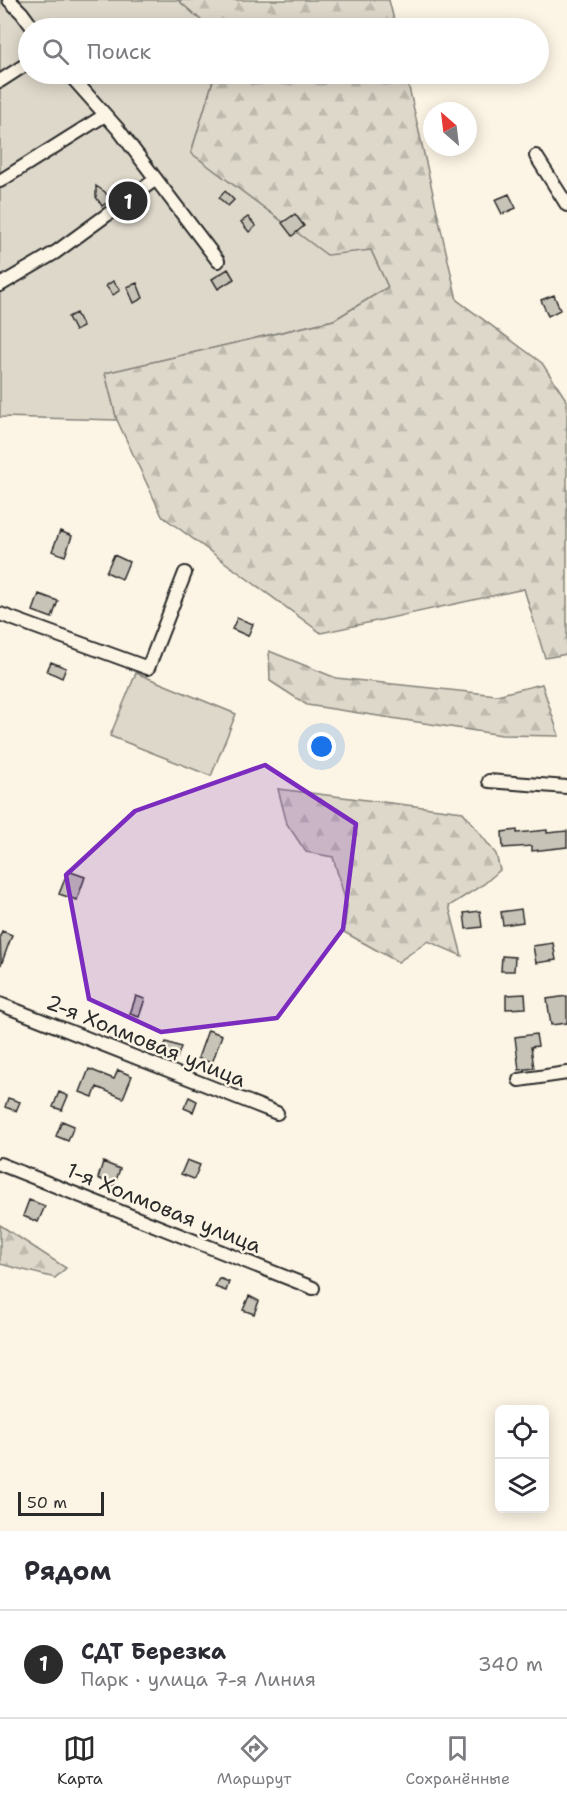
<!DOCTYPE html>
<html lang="ru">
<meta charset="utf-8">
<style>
body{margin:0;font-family:"Shantell Sans",sans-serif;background:#f2f2f3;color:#2b2b33}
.controls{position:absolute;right:18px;bottom:18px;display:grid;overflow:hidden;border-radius:9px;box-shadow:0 3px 15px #0003}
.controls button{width:54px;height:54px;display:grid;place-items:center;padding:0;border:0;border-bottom:2px solid #e1e1e2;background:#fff;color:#2b2b33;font:30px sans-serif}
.compass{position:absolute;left:423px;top:102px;width:54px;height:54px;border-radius:50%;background:#fff;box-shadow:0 3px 15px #0003;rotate:332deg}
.scale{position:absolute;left:18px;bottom:15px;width:86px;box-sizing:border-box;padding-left:6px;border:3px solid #2b2b2b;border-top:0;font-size:16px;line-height:21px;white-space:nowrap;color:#2b2b2b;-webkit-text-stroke:4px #fcf5e5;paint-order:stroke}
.you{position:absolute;left:322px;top:747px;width:21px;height:21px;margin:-15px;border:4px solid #fff;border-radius:50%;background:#1a73e8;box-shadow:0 0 0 9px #1a73e833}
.badge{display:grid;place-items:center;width:39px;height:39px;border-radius:50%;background:#2b2b2b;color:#fff;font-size:20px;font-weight:700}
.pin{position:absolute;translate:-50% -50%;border:3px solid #fff;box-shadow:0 2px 6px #0006}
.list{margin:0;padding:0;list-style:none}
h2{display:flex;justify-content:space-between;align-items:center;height:78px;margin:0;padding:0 24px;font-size:26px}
h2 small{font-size:20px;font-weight:400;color:#7c7c81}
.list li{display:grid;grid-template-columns:39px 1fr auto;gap:18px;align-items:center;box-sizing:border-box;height:108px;padding:0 24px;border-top:2px solid #e1e1e2}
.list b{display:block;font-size:22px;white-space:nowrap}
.list p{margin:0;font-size:20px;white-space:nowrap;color:#7c7c81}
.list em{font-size:20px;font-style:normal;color:#7c7c81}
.icon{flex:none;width:33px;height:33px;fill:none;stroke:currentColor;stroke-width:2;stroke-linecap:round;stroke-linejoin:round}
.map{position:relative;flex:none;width:567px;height:1531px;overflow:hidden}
.search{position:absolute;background:#fff;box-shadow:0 3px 15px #0003;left:18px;right:18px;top:18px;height:66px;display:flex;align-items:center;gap:15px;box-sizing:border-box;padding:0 21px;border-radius:33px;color:#7c7c81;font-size:22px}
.sheet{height:186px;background:#fff}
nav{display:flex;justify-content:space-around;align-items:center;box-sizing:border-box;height:84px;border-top:2px solid #e1e1e2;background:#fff;font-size:16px;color:#7c7c81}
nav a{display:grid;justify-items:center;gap:3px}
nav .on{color:#2b2b2b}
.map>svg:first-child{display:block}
.green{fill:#ded8ca;stroke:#84827a;stroke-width:1.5}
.forest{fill:url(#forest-firs);stroke:#84827a;stroke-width:1.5}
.building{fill:#c8c3b7;stroke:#2b2b2b;stroke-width:1.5}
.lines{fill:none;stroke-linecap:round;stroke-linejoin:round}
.minor-casing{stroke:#2b2b2b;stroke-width:16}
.minor{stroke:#fcf5e5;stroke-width:12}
.marked{fill:#7b2cbf;fill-opacity:0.2;stroke:#7b2cbf;stroke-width:4.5;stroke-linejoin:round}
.labels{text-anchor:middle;stroke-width:5;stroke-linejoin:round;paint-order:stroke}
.street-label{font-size:21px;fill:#2b2b2b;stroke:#fcf5e5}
</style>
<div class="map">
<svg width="567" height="1531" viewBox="0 0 567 1531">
<defs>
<pattern id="forest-firs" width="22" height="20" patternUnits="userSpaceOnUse" patternTransform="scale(1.5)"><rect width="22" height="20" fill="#ded8ca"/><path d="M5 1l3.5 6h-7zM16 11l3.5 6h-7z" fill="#bfbaae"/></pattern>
</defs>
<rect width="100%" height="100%" fill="#fcf5e5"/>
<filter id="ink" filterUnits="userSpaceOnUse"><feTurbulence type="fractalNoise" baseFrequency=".0167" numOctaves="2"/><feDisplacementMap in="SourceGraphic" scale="12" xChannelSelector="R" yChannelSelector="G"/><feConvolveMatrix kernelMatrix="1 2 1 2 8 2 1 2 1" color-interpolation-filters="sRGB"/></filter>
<g filter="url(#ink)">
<path class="green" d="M 0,0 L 178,0 L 210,28 L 28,28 L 28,74 L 215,74 L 191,153 L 371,250 L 388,287 L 334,320 L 105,373 L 117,420 L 0,417 Z
M 136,673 L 236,714 L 211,776 L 110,736 Z"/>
<path class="forest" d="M 178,0 L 389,0 L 396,28 L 210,28 Z
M 215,74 L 406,74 L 457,300 L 542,363 L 567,401 L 567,654 L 545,658 L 524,589 L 321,633 L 162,516 L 117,420 L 105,373 L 334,320 L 388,287 L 371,250 L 327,255 L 191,153 Z
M 269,651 L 336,678 L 497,695 L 542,684 L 559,736 L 502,735 L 307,705 L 270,681 Z
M 278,789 L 463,812 L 496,854 L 500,870 L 484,884 L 449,906 L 462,956 L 428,941 L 398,962 L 344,932 L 347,906 L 333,857 L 306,852 L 287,824 Z
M 0,1225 L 66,1268 L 55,1278 L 0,1264 Z"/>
<path class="building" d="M 96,186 L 105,192 L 110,201 L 102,206 L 96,197 Z
M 225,191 L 234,200 L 228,206 L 219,198 Z
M 509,194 L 516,208 L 502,214 L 495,200 Z
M 295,214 L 304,226 L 292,236 L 282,223 Z
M 248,217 L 256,226 L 249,232 L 241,222 Z
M 228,269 L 234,279 L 218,289 L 212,279 Z
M 113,281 L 120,290 L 113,295 L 106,286 Z
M 137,283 L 143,298 L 134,303 L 127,287 Z
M 554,295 L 560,310 L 548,316 L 541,300 Z
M 76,313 L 83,327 L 75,331 L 68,317 Z
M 60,531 L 72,536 L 65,556 L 52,551 Z
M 114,555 L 129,562 L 122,579 L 106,572 Z
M 39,594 L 58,601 L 52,618 L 33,611 Z
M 237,618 L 253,624 L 248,636 L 232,629 Z
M 51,662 L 66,668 L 62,678 L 47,671 Z
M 517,830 L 517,833 L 547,830 L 547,833 L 567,831 L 567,847 L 532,851 L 532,846 L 503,848 L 502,832 Z
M 68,871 L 85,877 L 77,900 L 59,894 Z
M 521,909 L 523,922 L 503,925 L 501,912 Z
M 480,911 L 482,927 L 466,929 L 464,913 Z
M 2,931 L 12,935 L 1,965 L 0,936 Z
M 553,943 L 556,960 L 536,963 L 533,946 Z
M 502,956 L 515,957 L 514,971 L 501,971 Z
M 525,994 L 526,1008 L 506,1009 L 506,995 Z
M 136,996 L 145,999 L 139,1017 L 130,1014 Z
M 567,996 L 567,1023 L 551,1025 L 547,999 Z
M 208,1030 L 222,1035 L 212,1063 L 198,1058 Z
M 536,1034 L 538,1046 L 531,1047 L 534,1068 L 519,1070 L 515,1037 Z
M 166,1042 L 181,1047 L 177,1058 L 162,1052 Z
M 89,1069 L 114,1079 L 118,1070 L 132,1076 L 123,1098 L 97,1087 L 93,1097 L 80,1092 Z
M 59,1092 L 68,1096 L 62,1110 L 53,1107 Z
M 189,1097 L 197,1101 L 193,1112 L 184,1108 Z
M 8,1098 L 20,1102 L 16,1111 L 5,1107 Z
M 62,1121 L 74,1126 L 68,1141 L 56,1136 Z
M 187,1160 L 200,1165 L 194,1179 L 181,1174 Z
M 103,1162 L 120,1169 L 114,1186 L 98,1178 Z
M 29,1200 L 45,1206 L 38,1222 L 23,1216 Z
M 219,1278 L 229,1282 L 226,1291 L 215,1287 Z
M 249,1296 L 259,1301 L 254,1314 L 243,1310 Z"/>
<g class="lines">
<g class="minor-casing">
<path id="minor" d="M 9,0 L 22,13 L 33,28
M 69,74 L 118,129 L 218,261
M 0,81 L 28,63
M 536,156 L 567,205
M 0,181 L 105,115
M 0,285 L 56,252 L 156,179
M 0,614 L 148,668 L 185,573
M 489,781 L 567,787
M 0,1004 L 277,1113
M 519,1080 L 567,1073
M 0,1164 L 313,1288"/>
</g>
<use href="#minor" class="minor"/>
</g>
</g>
<path class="marked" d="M 265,765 L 356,824 L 343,929 L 277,1018 L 161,1032 L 89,999 L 66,875 L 135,811 Z"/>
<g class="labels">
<g class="street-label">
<text transform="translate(146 1041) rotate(22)" y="7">2-я Холмовая улица</text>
<text transform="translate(164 1208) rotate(22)" y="7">1-я Холмовая улица</text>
</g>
</g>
</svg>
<div class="controls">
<button><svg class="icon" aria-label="locate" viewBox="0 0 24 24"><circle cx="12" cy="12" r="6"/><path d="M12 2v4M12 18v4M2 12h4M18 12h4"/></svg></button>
<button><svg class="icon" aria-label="layers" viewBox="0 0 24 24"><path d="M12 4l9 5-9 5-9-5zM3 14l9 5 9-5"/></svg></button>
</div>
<svg class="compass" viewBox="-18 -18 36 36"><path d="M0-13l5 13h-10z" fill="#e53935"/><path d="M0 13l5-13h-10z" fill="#7c7c81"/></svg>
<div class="scale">50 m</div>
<div class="you"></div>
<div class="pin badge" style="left:128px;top:201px">1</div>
<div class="search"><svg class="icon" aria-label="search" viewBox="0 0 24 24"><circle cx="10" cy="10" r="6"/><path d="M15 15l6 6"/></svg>Поиск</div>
</div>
<section class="sheet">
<h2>Рядом<small></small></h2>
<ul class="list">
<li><span class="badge">1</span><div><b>СДТ Березка</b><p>Парк · улица 7-я Линия</p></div><em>340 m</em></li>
</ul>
</section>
<nav>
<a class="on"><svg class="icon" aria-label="map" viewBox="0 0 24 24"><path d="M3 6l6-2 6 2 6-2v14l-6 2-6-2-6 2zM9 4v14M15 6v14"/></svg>Карта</a>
<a><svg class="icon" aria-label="directions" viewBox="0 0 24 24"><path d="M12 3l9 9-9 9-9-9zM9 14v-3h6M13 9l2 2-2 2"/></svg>Маршрут</a>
<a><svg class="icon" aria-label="saved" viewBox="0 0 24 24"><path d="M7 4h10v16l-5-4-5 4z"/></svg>Сохранённые</a>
</nav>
